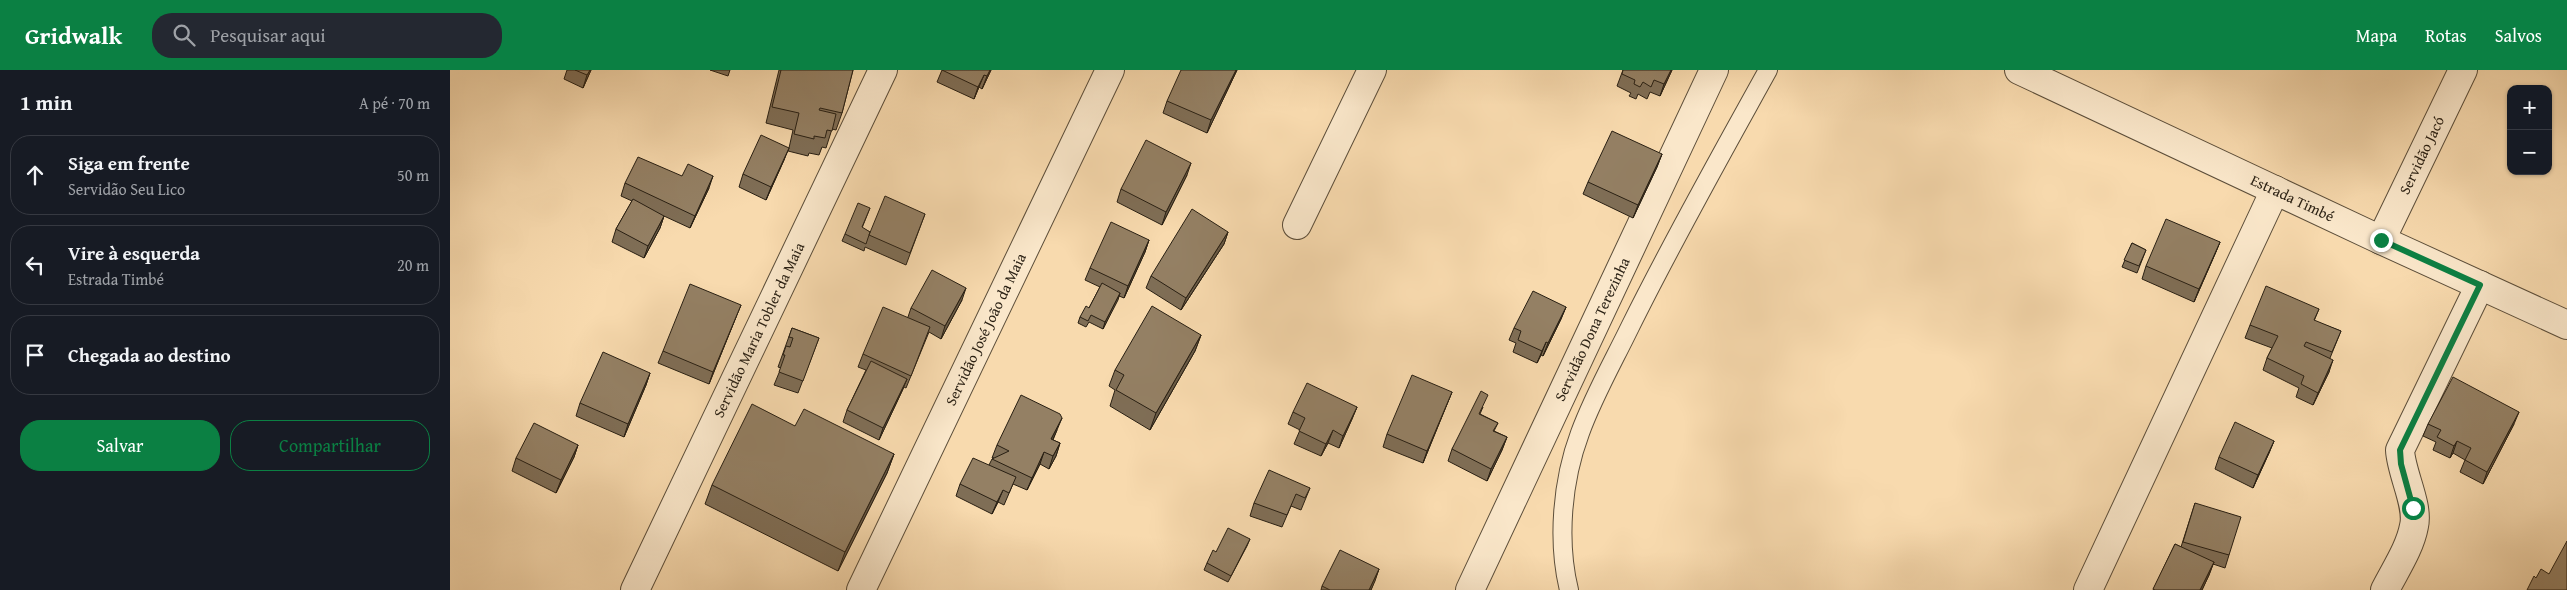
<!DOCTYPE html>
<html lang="pt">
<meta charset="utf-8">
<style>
body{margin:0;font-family:"Gentium Book Plus",serif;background:#242831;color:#f1f3f6}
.controls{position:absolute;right:15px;top:15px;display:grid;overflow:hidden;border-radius:10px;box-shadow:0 1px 4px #0004}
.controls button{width:45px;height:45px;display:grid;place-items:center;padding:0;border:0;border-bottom:1px solid #363941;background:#171b24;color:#f1f3f6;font:25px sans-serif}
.stop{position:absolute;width:15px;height:15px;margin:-11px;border:4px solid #0b8043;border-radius:50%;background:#fff}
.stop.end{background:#0b8043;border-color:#fff;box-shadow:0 1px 5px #0008}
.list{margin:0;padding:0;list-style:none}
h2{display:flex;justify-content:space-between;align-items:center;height:65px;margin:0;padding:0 20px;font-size:21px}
h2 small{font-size:16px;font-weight:400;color:#9ea1a6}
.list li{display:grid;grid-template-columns:32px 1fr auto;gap:15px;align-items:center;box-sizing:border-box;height:80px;margin:0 10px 10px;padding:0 10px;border:1px solid #363941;border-radius:20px}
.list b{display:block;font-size:19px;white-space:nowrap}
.list p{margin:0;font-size:16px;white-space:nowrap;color:#9ea1a6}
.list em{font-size:16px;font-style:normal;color:#9ea1a6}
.actions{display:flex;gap:10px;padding:15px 20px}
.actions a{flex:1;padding:11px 0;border:1px solid #0b8043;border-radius:20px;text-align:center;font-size:18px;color:#0b8043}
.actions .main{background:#0b8043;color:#fff}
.icon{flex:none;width:28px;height:28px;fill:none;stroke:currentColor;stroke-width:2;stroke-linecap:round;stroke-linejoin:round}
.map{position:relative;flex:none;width:2117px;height:520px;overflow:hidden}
header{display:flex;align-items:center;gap:30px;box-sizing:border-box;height:70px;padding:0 25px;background:#0b8043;color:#fff}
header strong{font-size:24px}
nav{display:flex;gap:28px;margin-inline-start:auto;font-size:18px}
.search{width:350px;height:45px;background:#242831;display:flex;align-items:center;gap:12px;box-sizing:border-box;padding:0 18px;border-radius:20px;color:#9ea1a6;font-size:19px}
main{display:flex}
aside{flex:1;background:#171b24}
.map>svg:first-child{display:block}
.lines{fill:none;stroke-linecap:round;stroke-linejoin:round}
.lane-casing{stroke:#5c4e3a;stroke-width:20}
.street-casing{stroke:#5c4e3a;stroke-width:30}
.lane{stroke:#fae7ca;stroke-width:18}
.street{stroke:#fae7ca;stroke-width:28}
.wall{fill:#7f6e56;stroke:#281f13}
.shaded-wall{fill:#685a46;stroke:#281f13}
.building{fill:#948064;stroke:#281f13}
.route{stroke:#0b8043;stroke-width:6}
.labels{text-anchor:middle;stroke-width:4;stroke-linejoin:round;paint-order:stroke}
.street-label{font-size:15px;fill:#281f13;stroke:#fae7ca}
</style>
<header>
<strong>Gridwalk</strong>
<div class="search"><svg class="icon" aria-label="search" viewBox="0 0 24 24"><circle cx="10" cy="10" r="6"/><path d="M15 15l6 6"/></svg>Pesquisar aqui</div>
<nav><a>Mapa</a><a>Rotas</a><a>Salvos</a></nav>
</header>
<main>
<aside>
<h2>1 min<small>A pé · 70 m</small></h2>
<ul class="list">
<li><svg class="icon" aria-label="ahead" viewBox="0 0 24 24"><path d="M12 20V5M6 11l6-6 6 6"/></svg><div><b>Siga em frente</b><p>Servidão Seu Lico</p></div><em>50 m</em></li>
<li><svg class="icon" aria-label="left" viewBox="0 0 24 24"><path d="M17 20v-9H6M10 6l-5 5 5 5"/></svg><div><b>Vire à esquerda</b><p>Estrada Timbé</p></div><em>20 m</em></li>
<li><svg class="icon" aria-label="arrive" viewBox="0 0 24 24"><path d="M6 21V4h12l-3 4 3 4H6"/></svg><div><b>Chegada ao destino</b></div></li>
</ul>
<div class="actions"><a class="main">Salvar</a><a>Compartilhar</a></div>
</aside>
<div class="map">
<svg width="2117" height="520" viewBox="0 0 2117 520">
<rect width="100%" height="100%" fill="#f8daae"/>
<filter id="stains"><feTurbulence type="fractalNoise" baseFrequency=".004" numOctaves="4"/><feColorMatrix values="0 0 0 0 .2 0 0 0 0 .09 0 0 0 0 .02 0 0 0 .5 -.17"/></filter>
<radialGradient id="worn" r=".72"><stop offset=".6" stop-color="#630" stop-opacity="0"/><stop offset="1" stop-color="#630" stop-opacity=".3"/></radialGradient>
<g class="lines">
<g class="lane-casing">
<path id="lane" d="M 1119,520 C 1107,471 1112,411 1130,363 C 1143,327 1163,292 1180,257 C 1223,170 1271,85 1318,0"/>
</g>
<g class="street-casing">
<g id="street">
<path id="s1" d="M 1569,0 L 1931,170 L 2117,255"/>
<path d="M 847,155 L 922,0"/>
<path id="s2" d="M 1931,170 L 2013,0"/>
<path id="s3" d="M 185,520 L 433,0"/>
<path id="s4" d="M 411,520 L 660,0"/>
<path id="s5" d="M 1020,520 L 1264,0"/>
<path d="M 1638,520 L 1825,120"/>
<path d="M 1935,520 C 1945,500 1960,478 1964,456 C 1969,435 1951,403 1950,380 L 2030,215"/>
</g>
</g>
<use href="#lane" class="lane"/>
<use href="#street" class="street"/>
</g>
<path class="wall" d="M 117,0 L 141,0 L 133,18 L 114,9 Z
M 260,0 L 280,0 L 278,6 Z
M 329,0 L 403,0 L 392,43 L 386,60 L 382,59 L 376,78 L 372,77 L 369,85 L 359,83 L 358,86 L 338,81 L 338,78 L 334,90 L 316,130 L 289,117 L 293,104 L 339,78 L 343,60 L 316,53 Z
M 492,0 L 541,0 L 532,19 L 529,17 L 524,29 L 487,12 Z
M 787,0 L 757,63 L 713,43 L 717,31 Z
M 1173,0 L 1222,0 L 1210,26 L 1200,22 L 1197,29 L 1188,24 L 1186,29 L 1179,26 L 1181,23 L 1167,16 Z
M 1212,84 L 1207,97 L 1183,148 L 1133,124 L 1138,112 Z
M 737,105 L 712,155 L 667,132 L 671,119 Z
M 175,113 L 259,118 L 240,158 L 214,146 L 210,158 L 194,188 L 162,172 L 166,159 L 182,131 L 171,126 Z
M 420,138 L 412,158 L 420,162 L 475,144 L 456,195 L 415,177 L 414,181 L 392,171 L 395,164 Z
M 778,162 L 774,174 L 731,240 L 696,218 L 701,206 Z
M 699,170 L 695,182 L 674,228 L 669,226 L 653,259 L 639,252 L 636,257 L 628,253 L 630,247 L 639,238 L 650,217 L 635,210 L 640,198 Z
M 1770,172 L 1765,184 L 1744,232 L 1692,209 L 1696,196 Z
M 1682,173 L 1696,180 L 1687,203 L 1672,197 Z
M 512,230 L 491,269 L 479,262 L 456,318 L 454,317 L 429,370 L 393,352 L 397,340 L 416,300 L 408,297 L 413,284 L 458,247 L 461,238 Z
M 1116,237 L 1111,249 L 1093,286 L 1091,285 L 1087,293 L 1063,282 L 1066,273 L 1059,270 L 1064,258 Z
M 1869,239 L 1864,251 L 1891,261 L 1880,288 L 1879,302 L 1863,335 L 1846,327 L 1849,318 L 1813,300 L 1817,288 L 1822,278 L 1795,268 L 1800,255 Z
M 286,247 L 259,314 L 208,293 L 213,281 Z
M 342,258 L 369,268 L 348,323 L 324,315 L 331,298 L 328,297 Z
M 751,265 L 745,281 L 700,360 L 660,336 L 665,320 L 659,316 L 665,300 Z
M 200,303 L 196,315 L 174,367 L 126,346 L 130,333 Z
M 1002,322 L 973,393 L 933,377 L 937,364 Z
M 907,337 L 902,349 L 889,378 L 878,373 L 871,386 L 844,374 L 850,360 L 838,354 L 843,342 Z
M 1033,337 L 1030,344 L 1048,353 L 1044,361 L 1057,367 L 1052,380 L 1037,411 L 998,391 L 1002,379 Z
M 1978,354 L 2064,354 L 2033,414 L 2010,402 L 2015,390 L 2003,383 L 2000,388 L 1983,380 L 1986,372 L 1973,366 Z
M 345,356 L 444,384 L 437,403 L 388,501 L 255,434 L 262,415 Z
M 607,360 L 603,370 L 610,373 L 606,386 L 599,399 L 590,394 L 577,420 L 563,414 L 554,435 L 548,432 L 542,444 L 506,426 L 510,414 L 539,395 L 542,389 L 544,388 L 542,388 L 547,375 Z
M 1824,371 L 1819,383 L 1803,418 L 1765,399 L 1769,387 Z
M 128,375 L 124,387 L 106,423 L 62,401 L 66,388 Z
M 860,418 L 851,440 L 841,436 L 832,457 L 800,446 L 804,433 Z
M 1745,433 L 1779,485 L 1775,498 L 1763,494 L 1759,505 L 1752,520 L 1703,520 L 1725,474 L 1731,477 Z
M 800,469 L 797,476 L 778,512 L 754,500 L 757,493 L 766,482 Z
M 929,499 L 921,520 L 871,520 L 872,516 Z"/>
<path class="shaded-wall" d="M 140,0 L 141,0 L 133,18 L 137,5 Z
M 540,0 L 541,0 L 532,19 L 537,6 Z
M 786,0 L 787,0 L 757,63 L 761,50 Z
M 1221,0 L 1222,0 L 1210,26 L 1214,14 Z
M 534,5 L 524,29 L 528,17 Z
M 339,78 L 334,90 L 316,130 L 321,117 Z
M 1212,84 L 1207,97 L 1183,148 L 1188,135 Z
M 741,93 L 737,105 L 712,155 L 716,142 Z
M 263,106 L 259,118 L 240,158 L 245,146 Z
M 214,146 L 210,158 L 194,188 L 198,176 Z
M 778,162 L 774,174 L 731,240 L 736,228 Z
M 699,170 L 695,182 L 674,228 L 678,216 Z
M 1770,172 L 1765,184 L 1744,232 L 1749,219 Z
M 516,218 L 512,230 L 491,269 L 495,256 Z
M 670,223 L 668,230 L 653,259 L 655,252 Z
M 291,235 L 286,247 L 259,314 L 263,302 Z
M 1116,237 L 1111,249 L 1093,286 L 1098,273 Z
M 751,265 L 745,281 L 700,360 L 706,343 Z
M 1096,272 L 1091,285 L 1087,293 L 1092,281 Z
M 1883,290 L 1879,302 L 1863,335 L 1868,323 Z
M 200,303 L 196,315 L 174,367 L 178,354 Z
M 457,309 L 452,321 L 429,370 L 433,358 Z
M 1002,322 L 997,334 L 973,393 L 977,381 Z
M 907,337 L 902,349 L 889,378 L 893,366 Z
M 2069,342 L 2064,354 L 2033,414 L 2037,402 Z
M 612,348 L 607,360 L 597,382 L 601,369 Z
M 883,360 L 878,373 L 871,386 L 876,374 Z
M 1057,367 L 1052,380 L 1037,411 L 1041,399 Z
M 1824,371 L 1819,383 L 1803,418 L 1808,405 Z
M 2007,371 L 2003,383 L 2000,388 L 2004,376 Z
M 610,373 L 606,386 L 599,399 L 603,386 Z
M 128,375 L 124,387 L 106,423 L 111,410 Z
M 594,382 L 590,394 L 577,420 L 582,408 Z
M 444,384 L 437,403 L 388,501 L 395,482 Z
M 553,420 L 548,432 L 542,444 L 547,432 Z
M 1764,492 L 1759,505 L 1752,520 L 1750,520 Z
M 929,499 L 925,511 L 921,520 L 919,520 Z"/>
<path class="building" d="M 125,0 L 140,0 L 137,5 Z
M 331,0 L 403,0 L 392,43 L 370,38 L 369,40 L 386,44 L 382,61 L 377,60 L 375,68 L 364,66 L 364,69 L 344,64 L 349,43 L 322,37 Z
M 492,0 L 540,0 L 537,6 L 534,5 L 528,17 Z
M 731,0 L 786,0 L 761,50 L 717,31 Z
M 1173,0 L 1221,0 L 1214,14 L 1204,10 L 1201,17 L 1193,12 L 1190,17 L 1184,14 L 1185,10 L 1172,4 Z
M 1162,61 L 1212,84 L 1188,135 L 1138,112 Z
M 311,65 L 339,78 L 321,117 L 293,104 Z
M 696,70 L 741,93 L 716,142 L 671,119 Z
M 188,87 L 232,106 L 238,94 L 263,106 L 245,146 L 175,113 Z
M 435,126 L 475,144 L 460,183 L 419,165 Z
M 183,129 L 214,146 L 198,176 L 166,159 Z
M 408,133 L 420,138 L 412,157 L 420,162 L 416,174 L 395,164 Z
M 742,139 L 778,162 L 736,228 L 701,206 Z
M 1716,149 L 1770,172 L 1749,219 L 1696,196 Z
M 661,152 L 699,170 L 678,216 L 640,198 Z
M 1682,173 L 1696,180 L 1689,196 L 1674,190 Z
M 482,200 L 516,218 L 495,256 L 461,238 Z
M 652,213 L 670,223 L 655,252 L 641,245 L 638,251 L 630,247 L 636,236 L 639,238 Z
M 240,214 L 291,235 L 263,302 L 213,281 Z
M 1816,216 L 1869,239 L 1864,250 L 1891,261 L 1882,282 L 1856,272 L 1854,276 L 1883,290 L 1868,323 L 1851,314 L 1854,306 L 1817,288 L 1828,266 L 1800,255 Z
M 1083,221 L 1116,237 L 1098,273 L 1096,272 L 1092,281 L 1068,270 L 1071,261 L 1064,258 Z
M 702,236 L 751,265 L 706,343 L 666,320 L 674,305 L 665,300 Z
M 433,237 L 480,257 L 461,306 L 413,284 Z
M 342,258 L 369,268 L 353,311 L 329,302 L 335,285 L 333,285 L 336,276 L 340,277 L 343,268 L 339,267 Z
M 153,282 L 200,303 L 178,354 L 130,333 Z
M 421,291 L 457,309 L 433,358 L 397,340 Z
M 962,305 L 1002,322 L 977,381 L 937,364 Z
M 2003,307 L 2069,342 L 2037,402 L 2015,390 L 2021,378 L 2007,371 L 2004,376 L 1987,367 L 1991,360 L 1978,354 Z
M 857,313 L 907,337 L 893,366 L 883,360 L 876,374 L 849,361 L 855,348 L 843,342 Z
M 1031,321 L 1038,325 L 1029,344 L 1048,353 L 1043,361 L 1057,367 L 1041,399 L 1002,379 Z
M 571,325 L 610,344 L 612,348 L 601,369 L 610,373 L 603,386 L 594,382 L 582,408 L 542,389 L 559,381 L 547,375 Z
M 302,334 L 345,356 L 354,339 L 444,384 L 395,482 L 262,415 Z
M 1785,352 L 1824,371 L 1808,405 L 1769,387 Z
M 84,353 L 128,375 L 111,410 L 66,388 Z
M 523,388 L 566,407 L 559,423 L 553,420 L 547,432 L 510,414 Z
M 819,400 L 860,418 L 855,428 L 846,424 L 837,445 L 804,433 Z
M 1745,433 L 1791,447 L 1779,485 L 1733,472 Z
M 778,458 L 800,469 L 781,506 L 757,493 L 763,480 L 766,482 Z
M 2117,471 L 2117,520 L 2077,520 L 2084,506 L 2086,508 L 2091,499 L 2099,504 Z
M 1725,474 L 1764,492 L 1750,520 L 1705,520 L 1703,519 Z
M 890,480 L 929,499 L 919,520 L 880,520 L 872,516 Z"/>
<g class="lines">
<path class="route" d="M 1931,170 L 2030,215 L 1950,380 L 1951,394 L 1963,438"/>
</g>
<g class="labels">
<g class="street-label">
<text dy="5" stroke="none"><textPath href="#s2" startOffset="94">Servidão Jacó</textPath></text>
<text dy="5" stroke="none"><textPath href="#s1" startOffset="302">Estrada Timbé</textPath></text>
<text dy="5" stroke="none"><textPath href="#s3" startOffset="288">Servidão Maria Tobler da Maia</textPath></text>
<text dy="5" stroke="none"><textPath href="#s4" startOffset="289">Servidão José João da Maia</textPath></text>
<text dy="5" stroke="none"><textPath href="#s5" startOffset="288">Servidão Dona Terezinha</textPath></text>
</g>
</g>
<rect width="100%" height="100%" filter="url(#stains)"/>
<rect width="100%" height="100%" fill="url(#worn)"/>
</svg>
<div class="controls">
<button>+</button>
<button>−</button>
</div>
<div class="stop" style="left:1963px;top:438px"></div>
<div class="stop end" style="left:1931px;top:170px"></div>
</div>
</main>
